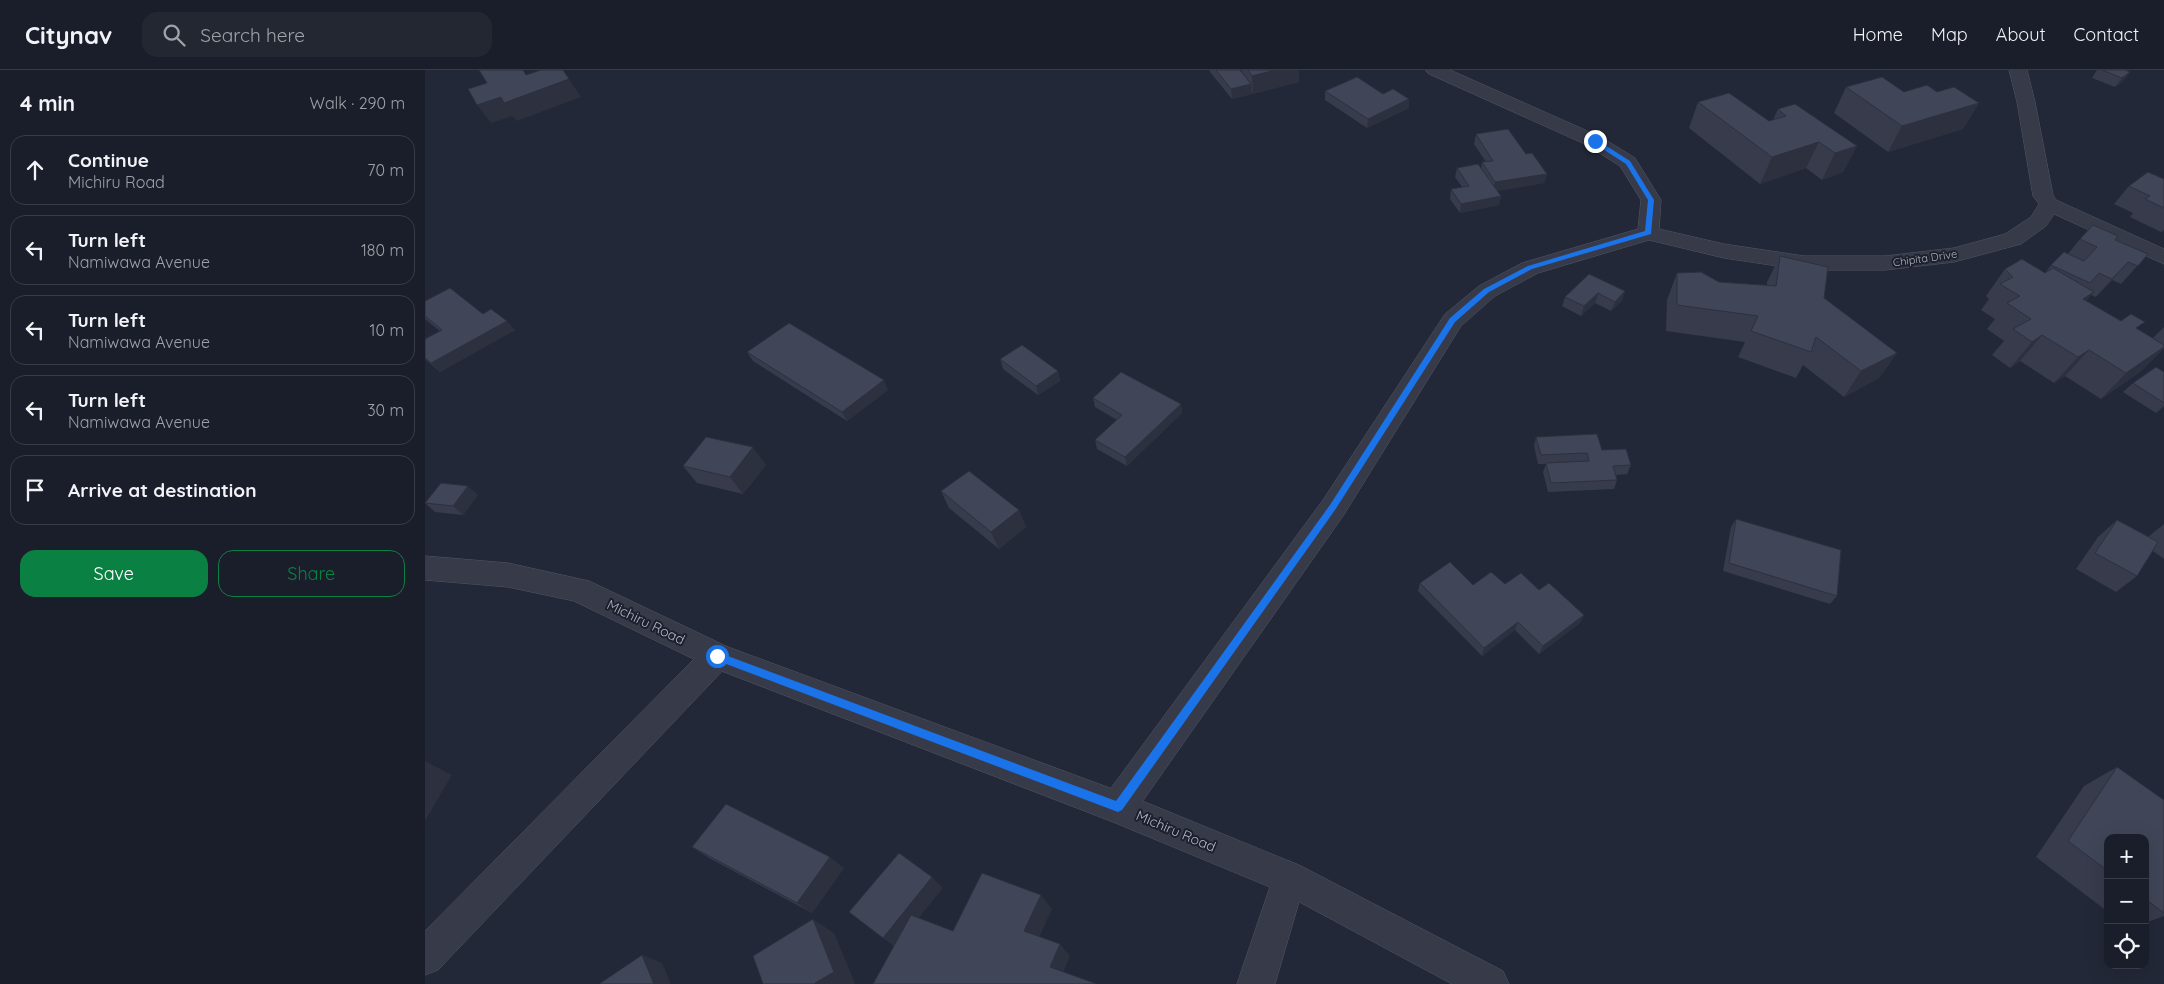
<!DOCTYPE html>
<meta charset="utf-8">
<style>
body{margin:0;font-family:Quicksand,sans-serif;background:#232732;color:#f1f3f6}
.controls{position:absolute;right:15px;bottom:15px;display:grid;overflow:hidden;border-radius:10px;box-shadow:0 5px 20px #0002}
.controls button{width:45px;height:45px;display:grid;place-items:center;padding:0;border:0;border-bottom:1px solid #383c47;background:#1a1e2a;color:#f1f3f6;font:25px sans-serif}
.stop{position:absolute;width:15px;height:15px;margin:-11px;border:4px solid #1a73e8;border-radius:50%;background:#fff}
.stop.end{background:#1a73e8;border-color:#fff;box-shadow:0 1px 5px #0008}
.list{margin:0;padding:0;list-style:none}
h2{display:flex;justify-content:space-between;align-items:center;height:65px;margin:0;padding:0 20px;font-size:21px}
h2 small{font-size:16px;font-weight:400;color:#9fa2a8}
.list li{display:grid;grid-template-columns:32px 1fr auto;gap:15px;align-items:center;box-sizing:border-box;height:70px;margin:0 10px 10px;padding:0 10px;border:1px solid #383c47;border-radius:15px}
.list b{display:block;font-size:19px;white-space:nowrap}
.list p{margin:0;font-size:16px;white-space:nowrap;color:#9fa2a8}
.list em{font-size:16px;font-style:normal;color:#9fa2a8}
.actions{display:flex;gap:10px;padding:15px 20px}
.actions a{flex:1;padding:11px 0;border:1px solid #0b8043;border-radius:15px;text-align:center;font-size:18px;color:#0b8043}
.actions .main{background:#0b8043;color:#fff}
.icon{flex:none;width:28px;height:28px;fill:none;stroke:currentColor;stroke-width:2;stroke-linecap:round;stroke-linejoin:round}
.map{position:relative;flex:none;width:1739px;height:914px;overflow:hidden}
header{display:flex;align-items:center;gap:30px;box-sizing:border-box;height:70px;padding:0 25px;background:#1a1e2a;border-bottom:1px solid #383c47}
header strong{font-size:24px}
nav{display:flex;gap:28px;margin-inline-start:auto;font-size:18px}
.search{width:350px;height:45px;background:#232732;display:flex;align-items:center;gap:12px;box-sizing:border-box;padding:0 18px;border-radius:15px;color:#9fa2a8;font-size:19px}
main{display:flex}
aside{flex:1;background:#1a1e2a}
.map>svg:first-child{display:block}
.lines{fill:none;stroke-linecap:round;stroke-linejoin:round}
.minor-casing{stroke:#525564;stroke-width:1}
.tertiary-casing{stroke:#525564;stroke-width:1}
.minor{fill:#373b49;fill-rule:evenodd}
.tertiary{fill:#373b49;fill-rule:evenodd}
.wall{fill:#373b4c}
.shaded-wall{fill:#2d303e}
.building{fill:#404558;stroke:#2d303e}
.route{fill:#1a73e8}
.labels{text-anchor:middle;stroke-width:4;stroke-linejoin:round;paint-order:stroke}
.far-street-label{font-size:11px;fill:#b2b5c5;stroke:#1c202d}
.street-label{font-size:14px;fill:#b2b5c5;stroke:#1c202d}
</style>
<header>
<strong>Citynav</strong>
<div class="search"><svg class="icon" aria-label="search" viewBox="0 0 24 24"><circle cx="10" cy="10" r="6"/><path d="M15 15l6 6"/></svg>Search here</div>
<nav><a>Home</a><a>Map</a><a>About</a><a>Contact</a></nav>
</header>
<main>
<aside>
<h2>4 min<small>Walk · 290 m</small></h2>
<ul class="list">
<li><svg class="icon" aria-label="ahead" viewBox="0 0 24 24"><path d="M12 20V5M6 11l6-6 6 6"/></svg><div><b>Continue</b><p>Michiru Road</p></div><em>70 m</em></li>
<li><svg class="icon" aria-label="left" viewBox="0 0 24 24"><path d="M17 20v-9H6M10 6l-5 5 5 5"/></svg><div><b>Turn left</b><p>Namiwawa Avenue</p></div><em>180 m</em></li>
<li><svg class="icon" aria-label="left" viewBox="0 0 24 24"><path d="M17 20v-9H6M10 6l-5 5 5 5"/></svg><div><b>Turn left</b><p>Namiwawa Avenue</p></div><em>10 m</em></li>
<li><svg class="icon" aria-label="left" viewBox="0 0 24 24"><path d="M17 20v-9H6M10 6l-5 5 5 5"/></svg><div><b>Turn left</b><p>Namiwawa Avenue</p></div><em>30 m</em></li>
<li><svg class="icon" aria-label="arrive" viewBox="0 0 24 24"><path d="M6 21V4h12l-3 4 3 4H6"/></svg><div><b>Arrive at destination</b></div></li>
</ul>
<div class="actions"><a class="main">Save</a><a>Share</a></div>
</aside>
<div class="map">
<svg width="1739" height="914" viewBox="0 0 1739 914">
<rect width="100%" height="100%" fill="#232838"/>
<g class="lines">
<g class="minor-casing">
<path id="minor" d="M 1001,0 L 1025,0 L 1176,67 L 1210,88 L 1236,130 L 1234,159 L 1299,174 L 1379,186 L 1460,186 L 1529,178 L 1580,164 L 1606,147 L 1614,134 L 1608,126 L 1592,32 L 1584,0 L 1602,0 L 1610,32 L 1628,125 L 1631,130 L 1739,179 L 1739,194 L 1629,144 L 1621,156 L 1596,174 L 1529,192 L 1460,200 L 1379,200 L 1299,188 L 1224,170 L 1113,203 L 1070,226 L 1036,256 L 918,446 L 705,749 L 693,753 L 681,749 L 676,737 L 681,725 L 898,430 L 1020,244 L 1054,216 L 1097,193 L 1213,159 L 1216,130 L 1195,96 L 1162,75 L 1004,4 Z
M 292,573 L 303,577 L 307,586 L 303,595 L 13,900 L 0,905 L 0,861 L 281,577 Z
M 864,791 L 876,796 L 881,808 L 850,914 L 812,914 L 852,796 Z"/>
</g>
<g class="tertiary-casing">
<path id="tertiary" d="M 0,486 L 83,493 L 164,511 L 303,577 L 693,721 L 876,796 L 1078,901 L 1084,914 L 1027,914 L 852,820 L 688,752 L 281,595 L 149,531 L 83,517 L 0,510 Z"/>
</g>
<use href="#minor" class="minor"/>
<use href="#tertiary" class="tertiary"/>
</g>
<path class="wall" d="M 785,0 L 815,0 L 817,3 L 817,0 L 874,0 L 874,12 L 828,24 L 827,22 L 827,24 L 807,29 L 785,2 Z
M 1672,0 L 1700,0 L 1705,2 L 1698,11 L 1690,17 L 1667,8 Z
M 1421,17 L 1479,22 L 1512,22 L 1554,33 L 1538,59 L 1463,82 L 1409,43 Z
M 900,21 L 958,24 L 984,38 L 942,58 L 900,30 Z
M 1273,32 L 1344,51 L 1348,50 L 1353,39 L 1432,76 L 1418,102 L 1397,110 L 1381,98 L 1335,114 L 1264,58 Z
M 1051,64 L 1101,84 L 1122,104 L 1119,113 L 1072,121 L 1076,126 L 1074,135 L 1035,143 L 1025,129 L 1026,119 L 1037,117 L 1030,107 L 1032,98 L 1056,99 L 1057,92 L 1061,92 L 1049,74 Z
M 1739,109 L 1739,160 L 1736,162 L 1705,147 L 1708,143 L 1689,134 L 1704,116 Z
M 1655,169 L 1691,170 L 1723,184 L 1696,214 L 1687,210 L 1671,227 L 1666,225 L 1661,231 L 1696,251 L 1713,259 L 1728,268 L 1739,257 L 1739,278 L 1715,302 L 1676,329 L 1640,306 L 1629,313 L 1595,291 L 1585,298 L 1567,285 L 1579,271 L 1562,259 L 1570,249 L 1556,240 L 1564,229 L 1561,226 L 1580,199 L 1620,203 L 1626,195 L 1643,184 Z
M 1355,186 L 1399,228 L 1472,283 L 1454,308 L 1419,327 L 1378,295 L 1371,308 L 1313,287 L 1320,272 L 1241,261 L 1242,230 L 1252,203 L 1294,212 L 1342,215 L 1342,212 Z
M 1200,221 L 1197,231 L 1186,241 L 1170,233 L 1156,246 L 1137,236 L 1140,227 Z
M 0,231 L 58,244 L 90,260 L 15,302 L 0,289 L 0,269 L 15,261 L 0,249 Z
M 322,282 L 463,320 L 422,351 L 328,291 Z
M 575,289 L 633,301 L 635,311 L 613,325 L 578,299 Z
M 1739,302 L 1739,337 L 1731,343 L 1698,322 L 1708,313 Z
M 668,328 L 756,334 L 757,343 L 702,396 L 672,379 L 670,370 L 692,350 L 670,337 Z
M 1111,367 L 1177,380 L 1206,395 L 1202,404 L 1191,405 L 1192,410 L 1189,419 L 1123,422 L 1118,402 L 1121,394 L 1113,394 L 1109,376 Z
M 341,395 L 318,424 L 272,413 L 258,396 Z
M 516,421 L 594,440 L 601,457 L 574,479 L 524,438 Z
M 53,425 L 38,445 L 10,442 L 0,433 L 0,432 Z
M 1311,449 L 1412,526 L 1405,534 L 1298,501 L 1306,457 Z
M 1692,450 L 1723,467 L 1739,454 L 1739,489 L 1728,481 L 1712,506 L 1691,522 L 1651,499 L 1673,467 Z
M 995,513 L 1048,515 L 1080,514 L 1114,520 L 1159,545 L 1155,553 L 1114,584 L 1090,560 L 1057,586 L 993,521 Z
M 1692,697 L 1739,730 L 1739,846 L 1720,853 L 1720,768 L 1683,768 L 1683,842 L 1611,787 L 1659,716 Z
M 267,777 L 419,798 L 387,843 L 284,788 Z"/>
<path class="shaded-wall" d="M 850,0 L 874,0 L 874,12 L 828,24 L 827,6 Z
M 1705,2 L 1698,11 L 1690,17 L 1697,8 Z
M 144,9 L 156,27 L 92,51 L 88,46 L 66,53 L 52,35 L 76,27 Z
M 826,14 L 827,24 L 807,29 L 806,19 Z
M 984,29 L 984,38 L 942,58 L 943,49 Z
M 1554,33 L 1538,59 L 1463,82 L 1477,56 Z
M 1394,72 L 1381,98 L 1335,114 L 1347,87 Z
M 1432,76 L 1418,102 L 1397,110 L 1410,83 Z
M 1122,104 L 1119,113 L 1068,122 L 1070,112 Z
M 1076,126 L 1074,135 L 1035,143 L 1036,134 Z
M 1703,192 L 1687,210 L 1671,227 L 1687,209 Z
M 1200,221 L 1197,231 L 1186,241 L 1190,232 Z
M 1669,222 L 1646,248 L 1658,229 Z
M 1173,223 L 1170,233 L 1156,246 L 1159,236 Z
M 82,251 L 90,260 L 15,302 L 6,293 Z
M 1617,265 L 1595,291 L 1585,298 L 1607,272 Z
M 1739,277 L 1715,302 L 1676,329 L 1701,303 Z
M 1664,280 L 1640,306 L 1629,313 L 1653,287 Z
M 1472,283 L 1454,308 L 1419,327 L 1436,301 Z
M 633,301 L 635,311 L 613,325 L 611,316 Z
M 459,310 L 463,320 L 422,351 L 417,342 Z
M 756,334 L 757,343 L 702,396 L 700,387 Z
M 1739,335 L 1739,337 L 1731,343 Z
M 328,377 L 341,395 L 318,424 L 305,407 Z
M 43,416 L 53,425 L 38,445 L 28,436 Z
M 594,440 L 601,457 L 574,479 L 566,462 Z
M 1159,545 L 1155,553 L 1114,584 L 1118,576 Z
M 1093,552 L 1090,560 L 1057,586 L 1059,578 Z
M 0,691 L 27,705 L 0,751 Z
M 405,787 L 419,798 L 387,843 L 372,833 Z
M 507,807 L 518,818 L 470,877 L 458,868 Z
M 616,825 L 627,839 L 611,874 L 599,861 Z
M 388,849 L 409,863 L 430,913 L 428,914 L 391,914 Z
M 635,874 L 645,886 L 636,908 L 625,897 Z
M 217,885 L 237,893 L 246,914 L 229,914 Z"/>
<path class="building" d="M 54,0 L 98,0 L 101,5 L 116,0 L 138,0 L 144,9 L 79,33 L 76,27 L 52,35 L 43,19 L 62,13 Z
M 791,0 L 815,0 L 826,14 L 806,19 Z
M 823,0 L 850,0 L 827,6 Z
M 1677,0 L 1700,0 L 1705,2 L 1697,8 Z
M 932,7 L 958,24 L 968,19 L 984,29 L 943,49 L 900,21 Z
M 1457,7 L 1479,22 L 1502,15 L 1512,22 L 1529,17 L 1554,33 L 1477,56 L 1421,17 Z
M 1304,23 L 1344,51 L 1361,46 L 1353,39 L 1370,34 L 1432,76 L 1410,83 L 1394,72 L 1347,87 L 1273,32 Z
M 1083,59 L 1101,84 L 1107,83 L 1122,104 L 1070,112 L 1057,92 L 1068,91 L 1051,64 Z
M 1053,94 L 1076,126 L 1036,134 L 1026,119 L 1044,116 L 1032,98 Z
M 1723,102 L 1739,109 L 1739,138 L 1720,129 L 1725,126 L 1704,116 Z
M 1668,155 L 1693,166 L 1690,170 L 1723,184 L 1713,196 L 1703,192 L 1687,209 L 1674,203 L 1665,213 L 1626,195 L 1639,182 L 1659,191 L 1672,177 L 1655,169 Z
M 1355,186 L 1403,197 L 1399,228 L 1472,283 L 1436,301 L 1391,267 L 1386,282 L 1326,261 L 1333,246 L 1252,235 L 1252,203 L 1276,202 L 1294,212 L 1351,216 Z
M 1597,189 L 1620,203 L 1628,198 L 1669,222 L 1658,229 L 1696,251 L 1706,244 L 1720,252 L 1711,258 L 1739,275 L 1739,277 L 1701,303 L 1664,280 L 1653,287 L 1617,265 L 1607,272 L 1588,259 L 1606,249 L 1582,233 L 1595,226 L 1575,214 L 1588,207 L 1580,199 Z
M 1164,204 L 1200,221 L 1190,232 L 1173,223 L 1159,236 L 1140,227 Z
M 25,218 L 58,244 L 66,239 L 82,251 L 6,293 L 0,288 L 0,269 L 17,260 L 0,246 L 0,231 Z
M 364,253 L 459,310 L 417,342 L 322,282 Z
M 597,275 L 633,301 L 611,316 L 575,289 Z
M 1731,297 L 1739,302 L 1739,333 L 1708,313 Z
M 696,302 L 756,334 L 700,387 L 670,370 L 697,345 L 668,328 Z
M 1172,364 L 1177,380 L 1201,379 L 1206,395 L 1188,396 L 1192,410 L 1126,413 L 1121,393 L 1164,391 L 1162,383 L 1116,385 L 1111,367 Z
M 281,367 L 328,377 L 305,407 L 258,396 Z
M 544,401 L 594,440 L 566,462 L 516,421 Z
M 16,413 L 43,416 L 28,436 L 0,433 Z
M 1311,449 L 1416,480 L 1412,526 L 1304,493 Z
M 1692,450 L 1733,472 L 1712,506 L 1670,483 Z
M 1025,492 L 1048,515 L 1066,502 L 1080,514 L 1096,503 L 1114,520 L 1124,513 L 1159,545 L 1118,576 L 1093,552 L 1059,578 L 995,513 Z
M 1692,697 L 1739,730 L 1739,843 L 1720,829 L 1720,768 L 1683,768 L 1683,801 L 1643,771 Z
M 301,734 L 405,787 L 372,833 L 267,777 Z
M 474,783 L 507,807 L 458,868 L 424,842 Z
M 557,803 L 616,825 L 599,861 L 635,874 L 625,897 L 672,914 L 448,914 L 486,845 L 528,861 Z
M 388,849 L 409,902 L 390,913 L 391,914 L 338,914 L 328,886 Z
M 217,885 L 229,914 L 174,914 Z"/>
<path class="route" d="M 1167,70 L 1172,70 L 1205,91 L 1229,130 L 1226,164 L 1107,199 L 1064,222 L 1030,252 L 910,440 L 697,740 L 693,742 L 288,589 L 287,586 L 292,582 L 691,731 L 905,435 L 1025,248 L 1059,219 L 1103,196 L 1220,161 L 1223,130 L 1201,94 L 1167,72 Z"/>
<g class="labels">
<g class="far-street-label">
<text transform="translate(1500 188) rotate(-8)" y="4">Chipita Drive</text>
</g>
<g class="street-label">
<text transform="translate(221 552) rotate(26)" y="5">Michiru Road</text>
<text transform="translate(751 761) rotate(23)" y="5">Michiru Road</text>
</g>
</g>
</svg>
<div class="controls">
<button>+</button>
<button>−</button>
<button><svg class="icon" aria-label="locate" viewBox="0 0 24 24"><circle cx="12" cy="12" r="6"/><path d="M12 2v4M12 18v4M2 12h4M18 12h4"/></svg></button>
</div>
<div class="stop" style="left:292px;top:586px"></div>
<div class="stop end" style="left:1170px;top:71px"></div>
</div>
</main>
